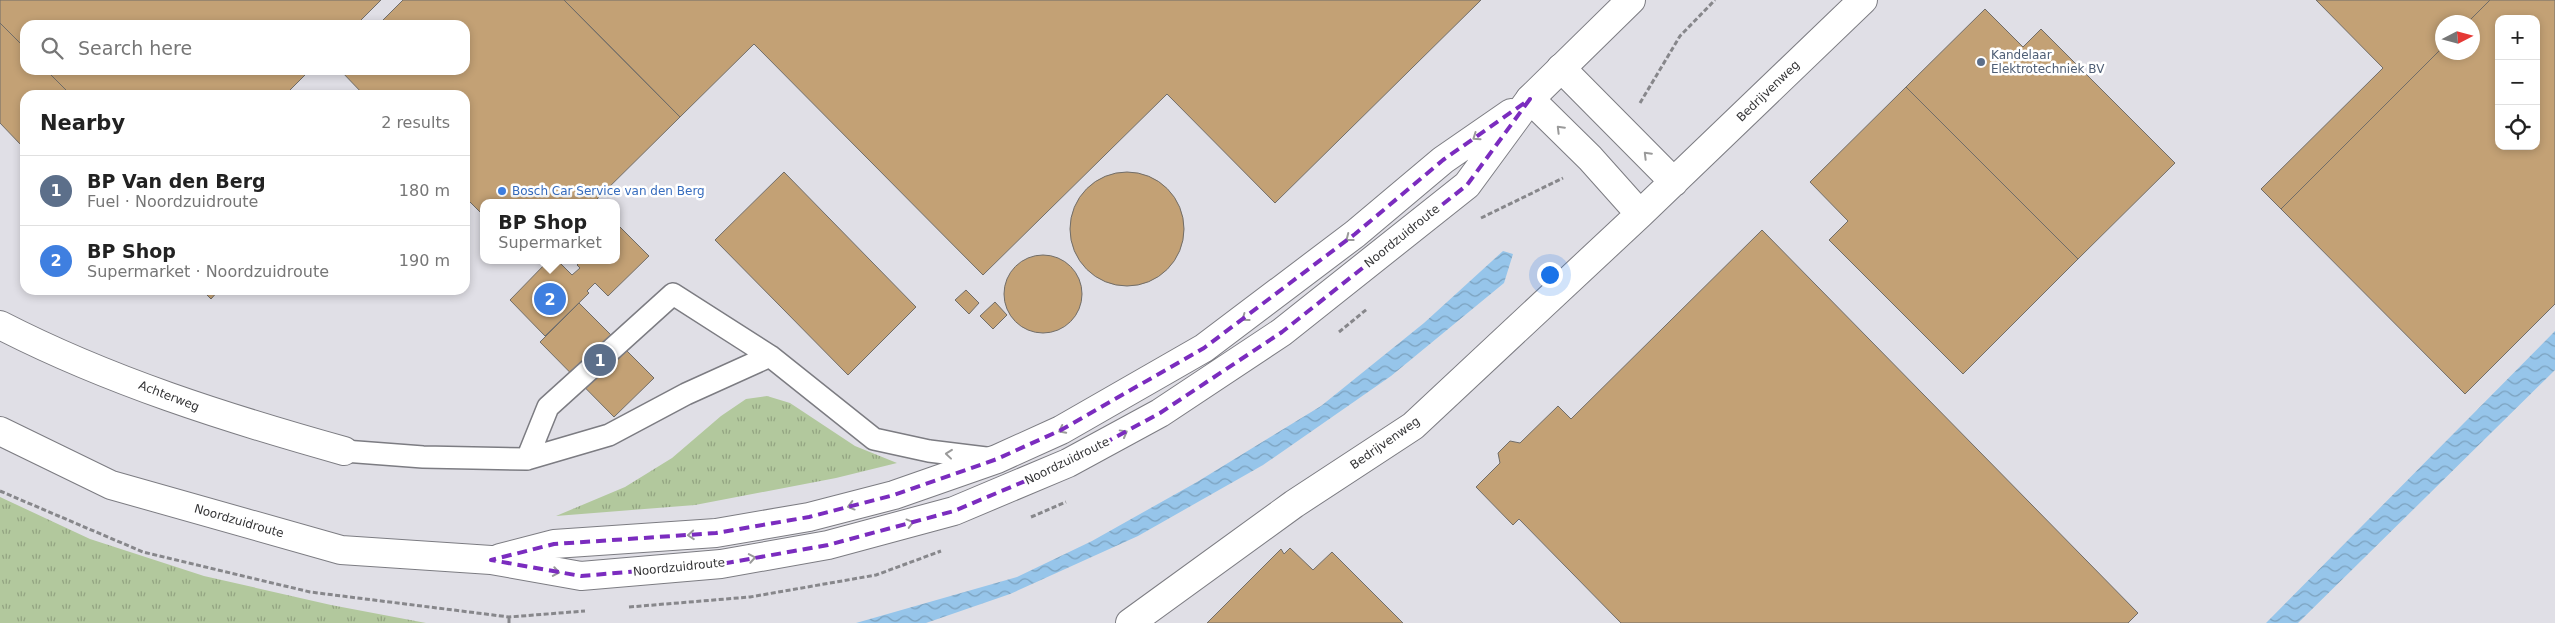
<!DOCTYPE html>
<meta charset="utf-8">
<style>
body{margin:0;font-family:"DejaVu Sans",sans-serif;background:#f6f6f6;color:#222}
.controls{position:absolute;right:15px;top:15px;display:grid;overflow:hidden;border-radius:10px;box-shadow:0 2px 8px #0003}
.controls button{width:45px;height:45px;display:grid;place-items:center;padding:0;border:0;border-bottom:1px solid #e0e0e0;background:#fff;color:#222;font:25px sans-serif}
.compass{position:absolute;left:2435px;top:15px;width:45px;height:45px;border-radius:50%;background:#fff;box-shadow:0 2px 8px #0003;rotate:84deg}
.you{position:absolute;left:1549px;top:274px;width:18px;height:18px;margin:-12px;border:4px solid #fff;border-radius:50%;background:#1a73e8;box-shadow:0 0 0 8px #1a73e833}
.badge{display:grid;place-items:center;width:32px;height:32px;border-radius:50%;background:#7c3aed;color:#fff;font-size:16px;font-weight:700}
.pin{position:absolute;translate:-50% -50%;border:2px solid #fff;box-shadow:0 1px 5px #0006}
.popup{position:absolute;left:480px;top:199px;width:140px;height:65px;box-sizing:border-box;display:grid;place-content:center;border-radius:10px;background:#fff;filter:drop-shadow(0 1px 4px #0005);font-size:16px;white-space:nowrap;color:#767676}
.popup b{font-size:19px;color:#222}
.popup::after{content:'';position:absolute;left:50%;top:100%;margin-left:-10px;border:10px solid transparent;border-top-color:#fff}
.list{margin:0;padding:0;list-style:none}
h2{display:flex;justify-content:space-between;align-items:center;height:65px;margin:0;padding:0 20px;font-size:21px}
h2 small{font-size:16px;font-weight:400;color:#767676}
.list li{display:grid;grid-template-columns:32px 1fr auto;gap:15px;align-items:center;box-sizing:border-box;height:70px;padding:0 20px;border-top:1px solid #e0e0e0}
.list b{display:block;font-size:19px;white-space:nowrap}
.list p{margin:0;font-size:16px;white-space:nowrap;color:#767676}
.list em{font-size:16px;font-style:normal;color:#767676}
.icon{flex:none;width:28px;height:28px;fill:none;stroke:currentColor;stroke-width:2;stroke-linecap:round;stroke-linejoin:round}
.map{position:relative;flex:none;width:2555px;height:623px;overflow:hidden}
.search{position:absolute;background:#fff;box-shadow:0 2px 8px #0003;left:20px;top:20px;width:450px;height:55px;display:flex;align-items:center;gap:12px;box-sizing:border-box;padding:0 18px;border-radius:15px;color:#767676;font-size:19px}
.panel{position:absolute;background:#fff;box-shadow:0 2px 8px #0003;left:20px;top:90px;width:450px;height:205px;border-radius:15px}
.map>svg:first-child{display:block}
.grass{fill:url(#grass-tufts)}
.water{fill:url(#water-waves)}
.building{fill:#c3a175;stroke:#716d68;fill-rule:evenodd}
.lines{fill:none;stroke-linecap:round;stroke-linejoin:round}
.service-casing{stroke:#7c7c82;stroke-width:24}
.minor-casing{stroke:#7c7c82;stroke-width:30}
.primary-casing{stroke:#7c7c82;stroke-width:30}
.path{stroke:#87878b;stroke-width:3;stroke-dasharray:5 2.5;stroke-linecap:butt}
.service{stroke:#fff;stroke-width:21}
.minor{stroke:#fff;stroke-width:28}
.primary{stroke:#fff;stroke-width:28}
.oneway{stroke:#9a9a9a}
.marked{fill:none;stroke:#7b2cbf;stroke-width:4;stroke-dasharray:10 6;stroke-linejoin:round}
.service-dot{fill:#5c6f8a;stroke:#fff;stroke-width:2}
.shop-dot{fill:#3f7fe0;stroke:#fff;stroke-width:2}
.labels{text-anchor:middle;stroke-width:5;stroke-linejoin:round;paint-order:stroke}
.service-label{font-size:12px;fill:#4e5e75;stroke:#fff;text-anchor:start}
.street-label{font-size:12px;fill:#343436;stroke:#fff}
.shop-label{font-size:12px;fill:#366cbe;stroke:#fff;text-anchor:start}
</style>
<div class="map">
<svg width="2555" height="623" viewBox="0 0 2555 623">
<defs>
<pattern id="grass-tufts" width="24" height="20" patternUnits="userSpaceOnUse" patternTransform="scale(1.25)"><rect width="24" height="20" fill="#b2c89d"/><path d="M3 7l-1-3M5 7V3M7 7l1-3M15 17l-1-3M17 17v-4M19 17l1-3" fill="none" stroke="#92a381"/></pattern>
<pattern id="water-waves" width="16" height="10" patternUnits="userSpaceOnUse" patternTransform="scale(1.25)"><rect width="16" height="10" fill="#96c5ea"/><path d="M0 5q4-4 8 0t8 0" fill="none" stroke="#7ba1be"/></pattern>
</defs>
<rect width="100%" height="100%" fill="#e0dfe6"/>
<path class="grass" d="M 767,396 L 790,403 L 855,446 L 897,463 L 836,478 L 695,505 L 556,516 L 625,487 L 672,458 L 721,416 L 746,399 Z
M 0,497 L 90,539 L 204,576 L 331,605 L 426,623 L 0,623 Z"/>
<path class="water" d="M 1503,251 L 1513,254 L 1504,283 L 1391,376 L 1263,465 L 1138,536 L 1010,594 L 926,623 L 856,623 L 1017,577 L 1092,541 L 1197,482 L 1321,406 L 1424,323 Z
M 2555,331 L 2555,370 L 2298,623 L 2266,623 Z"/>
<path class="building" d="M 0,0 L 381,0 L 356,25 L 25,25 L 25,48 L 0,23 Z
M 403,0 L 564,0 L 680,117 L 593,203 L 484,203 L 484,216 L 465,197 L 465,95 L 364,95 L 340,70 L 465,70 L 465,25 L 378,25 Z
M 564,0 L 1481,0 L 1275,203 L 1167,94 L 983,275 L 754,44 L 680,117 Z
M 2316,0 L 2490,0 L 2468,22 L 2442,22 L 2442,48 L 2281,209 L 2261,189 L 2383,68 Z
M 2490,0 L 2555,0 L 2555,304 L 2465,394 L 2281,209 L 2442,48 L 2442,52 L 2472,52 L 2472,22 L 2468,22 ZM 2499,19 L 2536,19 L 2536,146 L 2499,146 Z
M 1985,9 L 2023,47 L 2041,29 L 2175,163 L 2078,259 L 1906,87 Z
M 0,23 L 25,48 L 25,70 L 46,70 L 71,95 L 25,95 L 25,141 L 21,145 L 0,123 Z
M 46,70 L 310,70 L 285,95 L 71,95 Z
M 1906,87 L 2078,259 L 1963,374 L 1829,240 L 1848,221 L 1810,182 Z
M1070 229a57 57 0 1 1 114 0a57 57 0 1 1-114 0Z
M 784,172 L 916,307 L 848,375 L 715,240 Z
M 618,225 L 649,256 L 608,296 L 595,283 L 587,291 L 589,293 L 545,336 L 510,300 L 549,260 L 557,260 L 572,275 L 580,268 L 577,265 L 582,260 L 616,260 L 616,227 Z
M 1762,230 L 2138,613 L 2128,623 L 1621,623 L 1519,519 L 1513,525 L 1476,487 L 1500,463 L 1498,453 L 1510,441 L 1520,443 L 1558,406 L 1571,419 Z
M1004 294a39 39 0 1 1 78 0a39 39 0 1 1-78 0Z
M 202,290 L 219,290 L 211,299 Z
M 966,290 L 979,303 L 969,314 L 955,300 Z
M 995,302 L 1007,315 L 993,329 L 980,316 Z
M 579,303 L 654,378 L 614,417 L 540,342 Z
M 1290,548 L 1313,570 L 1332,552 L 1403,623 L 1207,623 L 1281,549 L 1284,554 Z"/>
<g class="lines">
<g class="service-casing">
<path id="service" d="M 344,451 L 423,457 L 527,459 L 609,435 L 686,394 L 770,356 L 874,439 L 929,451 L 994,459
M 527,459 L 548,407 L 673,294 L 770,356"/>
</g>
<g class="minor-casing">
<path id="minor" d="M 1561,68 L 1674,182
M 1530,99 L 1590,158 L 1640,214
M 0,325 C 109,381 226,418 344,451
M 1130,623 L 1294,504 L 1413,426 L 1640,214 L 1863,0"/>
</g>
<g class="primary-casing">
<path id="primary" d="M 0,431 L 111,485 L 341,550 L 491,560 L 581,576 L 721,564 L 828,545 L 954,511 L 1068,463 L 1160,413 L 1282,332 L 1467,185 L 1530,99 L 1631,0
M 500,558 L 554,544 L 716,533 L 809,517 L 894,495 L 997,459 L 1061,430 L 1204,348 L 1355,234 L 1443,160 L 1511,113"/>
</g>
<path class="path" d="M 1640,103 L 1680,36 L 1715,0
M 1481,218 L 1563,178
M 1339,332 L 1367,309
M 0,491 L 143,552 L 310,592 L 509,617 L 585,611
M 1031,517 L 1066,502
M 629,607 L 750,597 L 876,575 L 941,551
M 509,623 L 509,617"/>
<use href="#service" class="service"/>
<use href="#minor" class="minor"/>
<use href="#primary" class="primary"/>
</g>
<defs><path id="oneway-chevron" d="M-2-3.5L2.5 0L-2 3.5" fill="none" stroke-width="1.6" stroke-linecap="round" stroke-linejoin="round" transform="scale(1.25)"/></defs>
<g class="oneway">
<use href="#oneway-chevron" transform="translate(1560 129) rotate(-135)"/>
<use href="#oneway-chevron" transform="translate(1476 137) rotate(145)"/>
<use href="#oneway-chevron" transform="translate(1647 155) rotate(-135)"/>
<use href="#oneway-chevron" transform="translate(1349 238) rotate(142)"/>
<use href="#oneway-chevron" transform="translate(1245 318) rotate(144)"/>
<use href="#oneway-chevron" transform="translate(1062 430) rotate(153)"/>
<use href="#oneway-chevron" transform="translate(1124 433) rotate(-29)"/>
<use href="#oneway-chevron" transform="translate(949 454) rotate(-174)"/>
<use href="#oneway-chevron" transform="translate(851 506) rotate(165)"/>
<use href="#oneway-chevron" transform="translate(910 523) rotate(-15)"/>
<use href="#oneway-chevron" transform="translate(691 535) rotate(176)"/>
<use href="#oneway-chevron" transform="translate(752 558) rotate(-10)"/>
<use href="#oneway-chevron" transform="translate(556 572) rotate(10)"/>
</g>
<path class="marked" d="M 1530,99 L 1467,185 L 1282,332 L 1160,413 L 1068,463 L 954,511 L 828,545 L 721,564 L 581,576 L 491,560 L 554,544 L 716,533 L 809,517 L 894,495 L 997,459 L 1061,430 L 1204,348 L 1355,234 L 1443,160 Z"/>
<circle class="service-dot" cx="1981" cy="62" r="5"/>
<circle class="shop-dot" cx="502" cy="191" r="5"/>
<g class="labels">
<g class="service-label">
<text x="1991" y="59">Kandelaar<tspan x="1991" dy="14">Elektrotechniek BV</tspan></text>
</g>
<g class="street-label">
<text transform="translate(1768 91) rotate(-44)" y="4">Bedrijvenweg</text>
<text transform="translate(1402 236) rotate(-39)" y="4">Noordzuidroute</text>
<text transform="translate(169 396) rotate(21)" y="4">Achterweg</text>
<text transform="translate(1385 443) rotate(-35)" y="4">Bedrijvenweg</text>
<text transform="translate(1067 461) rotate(-26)" y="4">Noordzuidroute</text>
<text transform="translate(239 521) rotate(16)" y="4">Noordzuidroute</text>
<text transform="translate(679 567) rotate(-6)" y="4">Noordzuidroute</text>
</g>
<g class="shop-label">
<text x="512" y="195">Bosch Car Service van den Berg</text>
</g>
</g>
</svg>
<div class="controls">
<button>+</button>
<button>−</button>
<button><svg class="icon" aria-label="locate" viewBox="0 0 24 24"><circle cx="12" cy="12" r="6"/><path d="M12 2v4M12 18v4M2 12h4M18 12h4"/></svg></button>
</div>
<svg class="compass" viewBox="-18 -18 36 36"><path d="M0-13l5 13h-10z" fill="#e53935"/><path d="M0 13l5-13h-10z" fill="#767676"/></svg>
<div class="you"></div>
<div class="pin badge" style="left:600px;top:360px;background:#5c6f8a">1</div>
<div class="pin badge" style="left:550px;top:299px;background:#3f7fe0">2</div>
<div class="popup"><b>BP Shop</b>Supermarket</div>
<div class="search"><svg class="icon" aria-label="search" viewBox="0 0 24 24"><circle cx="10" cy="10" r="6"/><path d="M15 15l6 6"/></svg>Search here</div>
<section class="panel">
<h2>Nearby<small>2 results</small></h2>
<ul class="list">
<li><span class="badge" style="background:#5c6f8a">1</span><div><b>BP Van den Berg</b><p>Fuel · Noordzuidroute</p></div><em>180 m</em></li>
<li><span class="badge" style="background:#3f7fe0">2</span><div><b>BP Shop</b><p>Supermarket · Noordzuidroute</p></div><em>190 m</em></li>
</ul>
</section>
</div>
